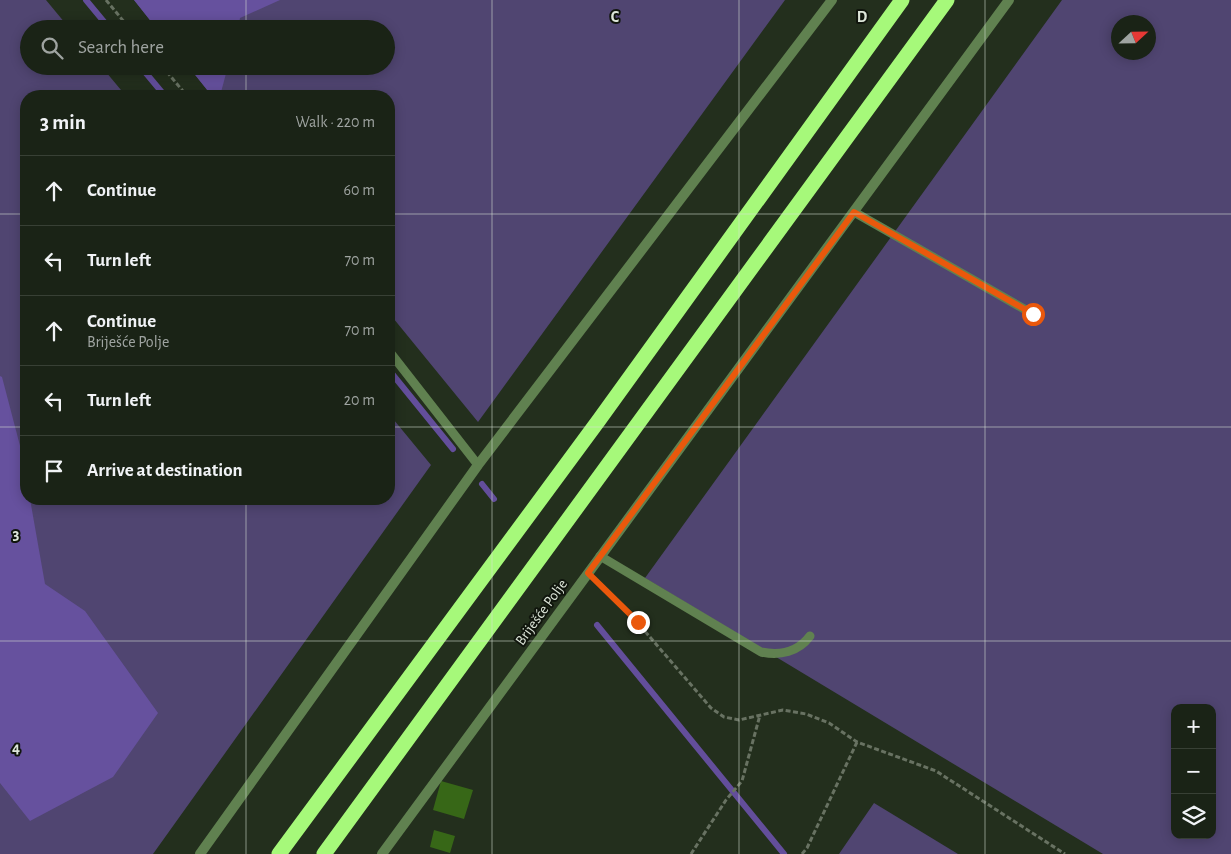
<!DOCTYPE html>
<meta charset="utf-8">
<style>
body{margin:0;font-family:"Alegreya Sans",sans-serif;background:#232b1f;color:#f1f3f6}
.controls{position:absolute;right:15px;bottom:15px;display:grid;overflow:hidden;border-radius:10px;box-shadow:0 2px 12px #0003}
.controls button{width:45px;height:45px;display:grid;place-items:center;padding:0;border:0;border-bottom:1px solid #384035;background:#1a2316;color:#f1f3f6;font:25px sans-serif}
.compass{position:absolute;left:1111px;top:15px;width:45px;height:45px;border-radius:50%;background:#1a2316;box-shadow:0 2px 12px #0003;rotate:68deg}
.stop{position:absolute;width:15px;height:15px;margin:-11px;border:4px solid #ea580c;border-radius:50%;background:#fff}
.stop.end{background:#ea580c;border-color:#fff;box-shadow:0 1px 5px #0008}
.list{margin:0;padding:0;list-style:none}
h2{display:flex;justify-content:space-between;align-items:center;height:65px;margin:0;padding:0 20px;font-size:21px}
h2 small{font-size:16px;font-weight:400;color:#9fa4a1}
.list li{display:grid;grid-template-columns:32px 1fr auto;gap:15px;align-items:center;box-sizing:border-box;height:70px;padding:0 20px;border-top:1px solid #384035}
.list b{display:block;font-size:19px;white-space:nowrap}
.list p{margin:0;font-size:16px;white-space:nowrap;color:#9fa4a1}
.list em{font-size:16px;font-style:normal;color:#9fa4a1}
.icon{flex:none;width:28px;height:28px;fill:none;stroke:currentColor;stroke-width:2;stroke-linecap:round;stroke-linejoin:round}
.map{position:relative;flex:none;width:1231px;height:854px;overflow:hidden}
.search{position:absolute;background:#1a2316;box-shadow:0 2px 12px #0003;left:20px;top:20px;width:375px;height:55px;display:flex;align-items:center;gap:12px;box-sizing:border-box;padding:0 18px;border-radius:28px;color:#9fa4a1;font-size:19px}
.panel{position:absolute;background:#1a2316;box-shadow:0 2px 12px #0003;left:20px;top:90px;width:375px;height:415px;border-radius:20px}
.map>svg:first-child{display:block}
.green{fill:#504571;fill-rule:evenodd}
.forest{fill:#66519e}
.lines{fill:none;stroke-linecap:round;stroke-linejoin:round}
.stream{stroke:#634e9b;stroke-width:6}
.building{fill:#376717}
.path{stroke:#687262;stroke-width:3;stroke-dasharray:5 2.5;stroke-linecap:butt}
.lane{stroke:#608150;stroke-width:9}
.street{stroke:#608150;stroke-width:10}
.highway{stroke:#a6f97a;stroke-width:15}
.route{stroke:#ea580c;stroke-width:6}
.grid{fill:none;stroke:#dde6d9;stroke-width:1;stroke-opacity:0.55}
.labels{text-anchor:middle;stroke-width:4;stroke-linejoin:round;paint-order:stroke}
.street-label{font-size:15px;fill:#dde6d9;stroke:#10150d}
.grid-label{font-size:16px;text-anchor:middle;font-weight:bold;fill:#dde6d9;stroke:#10150d;stroke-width:4;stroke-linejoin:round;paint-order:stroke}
</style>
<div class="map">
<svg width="1231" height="854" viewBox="0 0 1231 854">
<rect width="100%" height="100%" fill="#232f1d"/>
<path class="green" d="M 0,0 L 46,0 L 70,29 L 29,29 L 29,66 L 101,66 L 126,96 L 26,96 L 26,499 L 389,499 L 389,414 L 431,465 L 153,854 L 0,854 Z
M 134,0 L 785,0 L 478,422 L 389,313 L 389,96 L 212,96 L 188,66 L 386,66 L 386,29 L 157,29 Z
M 1062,0 L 1231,0 L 1231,854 L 1103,854 L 645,578 ZM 1118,22 L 1148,22 L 1148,52 L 1118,52 ZM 1175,708 L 1212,708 L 1212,835 L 1175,835 Z
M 874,803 L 958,854 L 839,854 Z"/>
<path class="forest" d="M 134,0 L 280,0 L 240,18 L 238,29 L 157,29 Z
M 188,66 L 228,66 L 220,96 L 212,96 Z
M 0,376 L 2,377 L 24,461 L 26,473 L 26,499 L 30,499 L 45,584 L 85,611 L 158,713 L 113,777 L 30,821 L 0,783 Z"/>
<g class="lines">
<path class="stream" d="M 86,0 L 110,29
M 140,66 L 165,96
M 389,370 L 453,449
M 482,484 L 494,499
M 597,625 L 784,854"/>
</g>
<path class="building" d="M 441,781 L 473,790 L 464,819 L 433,810 Z
M 434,830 L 455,836 L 450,853 L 430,847 Z"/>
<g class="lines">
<path class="path" d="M 106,0 L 130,29
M 162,66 L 187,96
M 598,583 L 637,622 L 711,708 L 724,717 L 739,720 L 783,710 L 806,714 L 829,723 L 857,742 L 936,771 L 1065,854
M 691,854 L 726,800 L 742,781 L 760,715
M 802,854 L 807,848 L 857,742"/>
<path class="lane" d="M 854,212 L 1033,314
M 389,351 L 478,465
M 600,556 L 761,652 C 780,656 798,652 810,636"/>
<path class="street" d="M 200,854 L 478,465 L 832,0
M 382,854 L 1009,0"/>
<path class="highway" d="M 279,854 L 599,420 L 902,0
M 324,854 L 947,0"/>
</g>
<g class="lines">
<path class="route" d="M 638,622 L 588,573 L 854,212 L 1033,314"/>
</g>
<path class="grid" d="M 246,0 L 246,29M 492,0 L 492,854M 739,0 L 739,854M 985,0 L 985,854M 246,66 L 246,96M 0,214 L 26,214M 389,214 L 1231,214M 0,427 L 26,427M 389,427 L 1231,427M 246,499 L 246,854M 0,641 L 1231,641"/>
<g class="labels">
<g class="street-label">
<text transform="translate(541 612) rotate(-54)" y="5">Briješće Polje</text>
</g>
</g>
<g class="grid-label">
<text x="615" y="22">C</text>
<text x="862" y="22">D</text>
<text x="16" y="539">3</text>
<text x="16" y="753">4</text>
</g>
</svg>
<div class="controls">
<button>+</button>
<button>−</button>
<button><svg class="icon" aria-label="layers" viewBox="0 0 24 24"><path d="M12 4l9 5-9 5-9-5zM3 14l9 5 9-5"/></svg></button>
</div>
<svg class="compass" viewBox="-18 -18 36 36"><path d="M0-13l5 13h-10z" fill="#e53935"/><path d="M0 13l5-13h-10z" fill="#9fa4a1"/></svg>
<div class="stop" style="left:1033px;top:314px"></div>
<div class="stop end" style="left:638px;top:622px"></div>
<div class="search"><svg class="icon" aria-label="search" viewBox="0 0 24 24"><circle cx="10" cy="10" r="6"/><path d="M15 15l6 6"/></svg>Search here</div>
<section class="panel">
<h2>3 min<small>Walk · 220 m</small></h2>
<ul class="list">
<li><svg class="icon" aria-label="ahead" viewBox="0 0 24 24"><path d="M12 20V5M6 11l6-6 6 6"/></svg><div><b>Continue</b></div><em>60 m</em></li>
<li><svg class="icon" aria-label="left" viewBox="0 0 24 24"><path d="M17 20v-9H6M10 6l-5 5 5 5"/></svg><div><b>Turn left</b></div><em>70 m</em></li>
<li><svg class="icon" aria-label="ahead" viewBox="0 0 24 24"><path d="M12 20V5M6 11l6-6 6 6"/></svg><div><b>Continue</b><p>Briješće Polje</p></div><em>70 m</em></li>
<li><svg class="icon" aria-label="left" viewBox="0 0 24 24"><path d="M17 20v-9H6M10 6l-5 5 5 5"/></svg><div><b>Turn left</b></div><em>20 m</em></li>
<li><svg class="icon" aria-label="arrive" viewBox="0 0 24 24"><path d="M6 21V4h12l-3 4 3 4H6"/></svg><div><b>Arrive at destination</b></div></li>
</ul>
</section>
</div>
